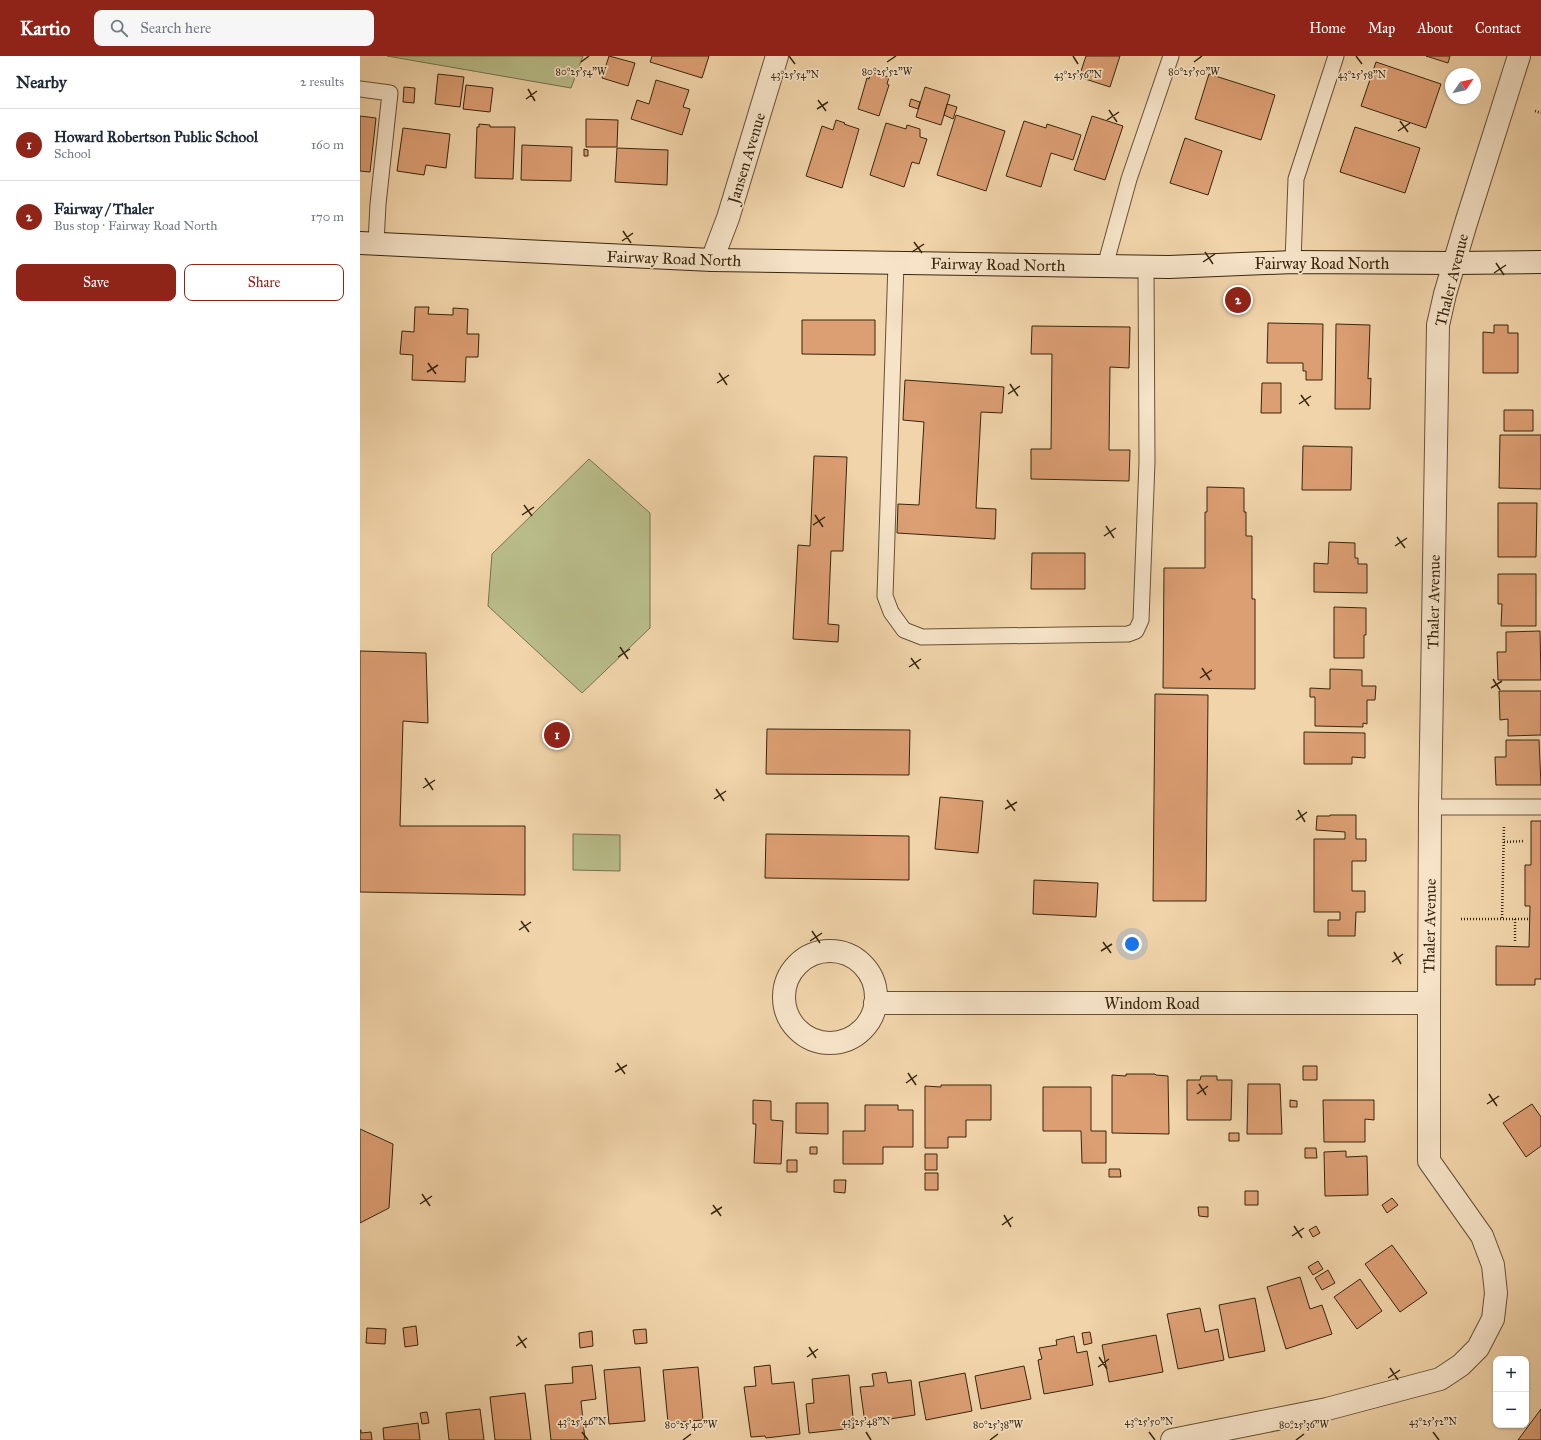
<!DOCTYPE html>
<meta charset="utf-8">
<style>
body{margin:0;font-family:"IM FELL Great Primer",serif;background:#f6f6f7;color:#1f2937}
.controls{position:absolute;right:12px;bottom:12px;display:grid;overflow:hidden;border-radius:8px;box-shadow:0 1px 3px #0004}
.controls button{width:36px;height:36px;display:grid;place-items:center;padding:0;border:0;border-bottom:1px solid #e0e1e3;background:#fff;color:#1f2937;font:20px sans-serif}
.compass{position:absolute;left:1085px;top:12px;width:36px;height:36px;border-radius:50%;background:#fff;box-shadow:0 1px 3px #0004;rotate:56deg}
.you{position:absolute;left:772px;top:888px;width:14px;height:14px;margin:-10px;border:3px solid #fff;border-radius:50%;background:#1a73e8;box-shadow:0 0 0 6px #1a73e833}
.badge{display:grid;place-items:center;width:26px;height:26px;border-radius:50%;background:#8f2418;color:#fff;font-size:13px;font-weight:700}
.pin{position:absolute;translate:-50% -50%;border:2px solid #fff;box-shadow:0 1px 4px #0006}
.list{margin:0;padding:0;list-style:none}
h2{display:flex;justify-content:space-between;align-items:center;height:52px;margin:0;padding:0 16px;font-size:17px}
h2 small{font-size:13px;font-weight:400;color:#747a83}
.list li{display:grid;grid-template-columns:26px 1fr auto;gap:12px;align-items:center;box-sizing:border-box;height:72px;padding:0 16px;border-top:1px solid #e0e1e3}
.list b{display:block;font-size:15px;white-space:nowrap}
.list p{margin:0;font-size:13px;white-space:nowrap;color:#747a83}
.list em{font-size:13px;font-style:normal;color:#747a83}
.actions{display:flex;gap:8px;padding:12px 16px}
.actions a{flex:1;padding:9px 0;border:1px solid #8f2418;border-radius:8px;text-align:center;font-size:14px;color:#8f2418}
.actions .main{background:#8f2418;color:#fff}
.icon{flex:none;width:22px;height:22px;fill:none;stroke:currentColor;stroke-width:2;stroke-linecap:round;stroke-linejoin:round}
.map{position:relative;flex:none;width:1181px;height:1384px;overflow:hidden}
header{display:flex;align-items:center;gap:24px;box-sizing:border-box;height:56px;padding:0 20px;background:#8f2418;color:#fff}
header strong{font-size:19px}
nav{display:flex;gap:22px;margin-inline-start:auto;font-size:14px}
.search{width:280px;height:36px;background:#f6f6f7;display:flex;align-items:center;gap:10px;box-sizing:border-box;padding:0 14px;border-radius:8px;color:#747a83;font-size:15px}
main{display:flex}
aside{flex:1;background:#fff}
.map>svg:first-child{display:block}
.green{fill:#b9bd8a;stroke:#78724c}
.building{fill:#dc9e73;stroke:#38260d}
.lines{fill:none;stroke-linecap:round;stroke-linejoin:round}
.service-casing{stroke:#665234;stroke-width:17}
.minor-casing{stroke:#665234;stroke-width:24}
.secondary-casing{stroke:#38260d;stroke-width:24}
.path{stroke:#38260d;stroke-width:2.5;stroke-dasharray:1 2;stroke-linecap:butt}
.service{stroke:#f6e3c8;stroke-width:15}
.minor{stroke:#f6e3c8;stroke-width:22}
.secondary{stroke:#f6e3c8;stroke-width:22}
.ticks{fill:none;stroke:#38260d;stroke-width:1.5}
.labels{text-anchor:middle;stroke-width:3.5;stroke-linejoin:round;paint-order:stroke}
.street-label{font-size:16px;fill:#38260d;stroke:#f6e3c8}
.ticks-label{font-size:10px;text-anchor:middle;fill:#38260d;stroke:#f6e3c8;stroke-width:3.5;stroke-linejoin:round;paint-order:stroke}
</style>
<header>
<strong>Kartio</strong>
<div class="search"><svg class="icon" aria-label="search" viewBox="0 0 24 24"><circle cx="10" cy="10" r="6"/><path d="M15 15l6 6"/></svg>Search here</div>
<nav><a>Home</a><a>Map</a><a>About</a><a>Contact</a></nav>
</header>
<main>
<aside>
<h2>Nearby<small>2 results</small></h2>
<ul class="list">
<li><span class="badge">1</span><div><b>Howard Robertson Public School</b><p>School</p></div><em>160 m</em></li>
<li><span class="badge">2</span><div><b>Fairway / Thaler</b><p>Bus stop · Fairway Road North</p></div><em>170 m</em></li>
</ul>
<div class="actions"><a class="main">Save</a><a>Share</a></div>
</aside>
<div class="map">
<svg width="1181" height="1384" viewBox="0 0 1181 1384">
<rect width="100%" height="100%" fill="#f1d4aa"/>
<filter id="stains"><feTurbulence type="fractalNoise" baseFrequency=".005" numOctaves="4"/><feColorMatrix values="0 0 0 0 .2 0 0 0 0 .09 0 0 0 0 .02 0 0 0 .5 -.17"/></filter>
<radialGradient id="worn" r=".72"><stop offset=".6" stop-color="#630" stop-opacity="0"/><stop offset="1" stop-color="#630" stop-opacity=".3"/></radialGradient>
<path class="green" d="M 27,0 L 223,0 L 211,32 Z
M 229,403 L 290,457 L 290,572 L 222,637 L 128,550 L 132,498 Z
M 213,778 L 260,779 L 260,815 L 213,814 Z"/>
<path class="building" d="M 249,0 L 275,7 L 268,30 L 242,22 Z
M 292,0 L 349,0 L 342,22 L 290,6 Z
M 726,0 L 760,0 L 750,31 L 719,21 Z
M 1066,0 L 1090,0 L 1088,7 Z
M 1016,6 L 1081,28 L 1066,72 L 1001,50 Z
M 511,16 L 529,21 L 527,28 L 529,29 L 519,60 L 498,53 L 507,22 L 509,23 Z
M 78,18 L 104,21 L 100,51 L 75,48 Z
M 849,18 L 915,39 L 901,84 L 835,63 Z
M 296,24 L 329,34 L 323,51 L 330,53 L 322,79 L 271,63 L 277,44 L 289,48 Z
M 106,29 L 133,32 L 130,56 L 103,53 Z
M 44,31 L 55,32 L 54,47 L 43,46 Z
M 565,31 L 590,39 L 581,69 L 556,61 Z
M 551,43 L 560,46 L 558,53 L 549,50 Z
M 587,48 L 597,51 L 593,63 L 584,59 Z
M 596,59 L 645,75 L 626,135 L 577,119 Z
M 0,60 L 16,62 L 10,116 L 0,115 Z
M 732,60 L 763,70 L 745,124 L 714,114 Z
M 226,63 L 258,64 L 257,91 L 226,91 Z
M 476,64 L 485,67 L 484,68 L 499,73 L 482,132 L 446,120 L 462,70 L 473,74 Z
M 664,65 L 686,72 L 687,68 L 721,79 L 713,104 L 691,97 L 681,131 L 646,120 Z
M 526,67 L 546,73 L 547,69 L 560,73 L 560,81 L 567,83 L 559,108 L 552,106 L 544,131 L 510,119 Z
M 119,68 L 130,69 L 130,71 L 155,71 L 153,123 L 115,122 L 117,71 L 119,71 Z
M 995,71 L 1060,92 L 1045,137 L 980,116 Z
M 43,72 L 90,78 L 86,112 L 66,109 L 64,119 L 37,115 Z
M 825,82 L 862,95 L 848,139 L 810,127 Z
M 162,89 L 212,91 L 211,125 L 161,124 Z
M 257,92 L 308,94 L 307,129 L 255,126 Z
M 224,93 L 228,94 L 228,100 L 224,100 Z
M 55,251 L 69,251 L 68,258 L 93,259 L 93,252 L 108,253 L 107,278 L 119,278 L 118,301 L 106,301 L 105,326 L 52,324 L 53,299 L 40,298 L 42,275 L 54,276 Z
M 442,264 L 515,264 L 515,299 L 442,298 Z
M 908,267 L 963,268 L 962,324 L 946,324 L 946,315 L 943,315 L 943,307 L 907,307 Z
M 976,268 L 1010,269 L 1008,323 L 1011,322 L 1010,353 L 975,353 Z
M 1134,269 L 1148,269 L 1148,277 L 1158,277 L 1158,317 L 1123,317 L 1123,276 L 1134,277 Z
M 672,270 L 770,271 L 769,312 L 750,311 L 749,394 L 770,394 L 769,425 L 671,423 L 671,393 L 691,393 L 692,298 L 671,298 Z
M 545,324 L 644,331 L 642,357 L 621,356 L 616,452 L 636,453 L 635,483 L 537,477 L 538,448 L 559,449 L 564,366 L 543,364 Z
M 902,327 L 921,327 L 921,357 L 901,357 Z
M 1144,354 L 1173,354 L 1173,375 L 1144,375 Z
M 1140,379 L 1181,379 L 1181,433 L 1139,432 Z
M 943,390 L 992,391 L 991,434 L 942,434 Z
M 454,400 L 487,401 L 483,495 L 471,495 L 468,568 L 479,569 L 478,586 L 433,583 L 438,489 L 450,490 Z
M 847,431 L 884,432 L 884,456 L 886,456 L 886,480 L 892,480 L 892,543 L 895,543 L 895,633 L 803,632 L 804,512 L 845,512 L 845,456 L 847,456 Z
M 1138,447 L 1177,447 L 1176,501 L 1138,501 Z
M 969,486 L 995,487 L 995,502 L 998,502 L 998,508 L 1007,508 L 1007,537 L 954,536 L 954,507 L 968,508 Z
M 672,497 L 725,497 L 725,533 L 671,533 Z
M 1138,518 L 1176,518 L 1176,570 L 1141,570 L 1142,548 L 1138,548 Z
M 974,551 L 1006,552 L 1006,579 L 1004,579 L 1004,602 L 974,602 Z
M 1180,575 L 1181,624 L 1138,624 L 1137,596 L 1146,596 L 1146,576 Z
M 0,595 L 66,597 L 68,667 L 43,665 L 40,770 L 165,770 L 165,839 L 0,836 Z
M 970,613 L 1002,614 L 1002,630 L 1016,630 L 1015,644 L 1007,644 L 1007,668 L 1003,667 L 1003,671 L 955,670 L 955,641 L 950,641 L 950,632 L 970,633 Z
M 1139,635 L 1181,635 L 1181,679 L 1148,680 L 1148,663 L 1140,664 Z
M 795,638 L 848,639 L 846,845 L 793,845 Z
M 407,673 L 550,674 L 549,719 L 406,718 Z
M 944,676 L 1005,677 L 1005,702 L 992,701 L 992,708 L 944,708 Z
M 1146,684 L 1179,684 L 1181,729 L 1136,729 L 1135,701 L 1146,701 Z
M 580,741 L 623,745 L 618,797 L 575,793 Z
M 970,759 L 996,759 L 996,783 L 1006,783 L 1006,805 L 992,805 L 992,835 L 1005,835 L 1005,856 L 996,856 L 995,880 L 968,880 L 968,864 L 980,864 L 980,856 L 954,856 L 954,783 L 985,783 L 985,776 L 956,774 L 957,760 L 970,760 Z
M 1171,765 L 1181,765 L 1181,923 L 1175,923 L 1175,929 L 1136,929 L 1136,890 L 1169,891 L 1170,850 L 1165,850 L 1165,809 L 1171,809 Z
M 406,778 L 549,780 L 549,824 L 405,822 Z
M 674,824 L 738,827 L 736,861 L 673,858 Z
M 943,1010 L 957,1010 L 957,1024 L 943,1024 Z
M 766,1018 L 795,1018 L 796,1019 L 808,1020 L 809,1078 L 752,1077 L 752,1019 L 766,1020 Z
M 841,1020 L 857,1020 L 857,1024 L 872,1024 L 871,1064 L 827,1064 L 827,1024 L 840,1024 Z
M 888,1028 L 920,1028 L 922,1078 L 887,1078 Z
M 581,1029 L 631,1029 L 631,1064 L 606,1064 L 606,1081 L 588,1081 L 588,1092 L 565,1092 L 565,1030 L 581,1031 Z
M 683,1031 L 731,1031 L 731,1075 L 746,1075 L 746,1107 L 722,1107 L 721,1075 L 683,1075 Z
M 393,1044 L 411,1045 L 411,1064 L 423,1065 L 421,1108 L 394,1107 L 396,1068 L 393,1068 Z
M 930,1044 L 937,1045 L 937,1051 L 930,1051 Z
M 963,1044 L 1014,1044 L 1014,1064 L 1005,1063 L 1005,1086 L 964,1086 Z
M 436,1047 L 468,1047 L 468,1078 L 436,1077 Z
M 1172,1048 L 1181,1061 L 1181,1090 L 1166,1101 L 1143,1067 Z
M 505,1049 L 538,1049 L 538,1054 L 553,1054 L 553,1091 L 523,1091 L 523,1108 L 483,1108 L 483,1075 L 505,1075 Z
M 0,1073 L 33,1088 L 29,1152 L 0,1167 Z
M 869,1077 L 879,1077 L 879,1085 L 869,1085 Z
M 450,1091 L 457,1091 L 457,1098 L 450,1098 Z
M 945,1092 L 956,1092 L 957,1102 L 945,1102 Z
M 986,1095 L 986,1101 L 1007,1100 L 1008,1139 L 965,1140 L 964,1096 Z
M 565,1098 L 577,1098 L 577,1114 L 565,1114 Z
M 427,1104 L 437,1104 L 437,1116 L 427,1116 Z
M 749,1113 L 760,1113 L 761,1121 L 749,1121 Z
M 565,1117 L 578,1117 L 578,1134 L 565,1134 Z
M 474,1124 L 486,1124 L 485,1137 L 474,1136 Z
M 885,1135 L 898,1135 L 898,1149 L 885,1149 Z
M 1032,1142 L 1038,1149 L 1027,1157 L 1022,1149 Z
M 838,1151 L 848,1151 L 848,1161 L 839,1160 Z
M 956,1170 L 960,1177 L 953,1181 L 949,1174 Z
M 1032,1189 L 1067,1237 L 1040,1256 L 1005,1208 Z
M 958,1205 L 963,1213 L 953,1219 L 948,1211 Z
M 968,1214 L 975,1227 L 962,1234 L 955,1222 Z
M 940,1221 L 950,1253 L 962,1249 L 972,1278 L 926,1293 L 907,1231 Z
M 1000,1223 L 1022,1255 L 997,1273 L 974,1241 Z
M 895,1242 L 905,1295 L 869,1302 L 859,1249 Z
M 840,1252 L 845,1276 L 858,1273 L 864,1304 L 818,1313 L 807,1258 Z
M 56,1270 L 58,1289 L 45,1291 L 43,1272 Z
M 7,1272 L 26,1273 L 25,1288 L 6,1287 Z
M 286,1273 L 287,1287 L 275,1288 L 273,1274 Z
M 232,1275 L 233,1290 L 220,1292 L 219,1277 Z
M 730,1276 L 732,1287 L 724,1289 L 722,1277 Z
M 796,1279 L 803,1316 L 749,1326 L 742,1289 Z
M 714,1280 L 717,1297 L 727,1295 L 733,1329 L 684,1338 L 678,1304 L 682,1303 L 679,1292 L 697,1289 L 696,1284 Z
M 232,1309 L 236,1343 L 221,1345 L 225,1384 L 191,1384 L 185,1329 L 213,1327 L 212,1311 Z
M 410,1309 L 412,1328 L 434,1326 L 440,1378 L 406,1382 L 405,1380 L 391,1381 L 384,1331 L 396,1330 L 394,1311 Z
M 664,1310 L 671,1343 L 621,1353 L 615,1320 Z
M 280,1311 L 285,1365 L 249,1368 L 244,1314 Z
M 338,1311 L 343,1364 L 308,1367 L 303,1314 Z
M 526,1316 L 528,1327 L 551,1324 L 555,1359 L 505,1367 L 500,1331 L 514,1330 L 512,1318 Z
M 605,1317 L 612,1355 L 566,1364 L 559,1326 Z
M 489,1319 L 494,1372 L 449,1377 L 446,1348 L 454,1347 L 452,1323 Z
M 165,1337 L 171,1384 L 135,1384 L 130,1341 Z
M 120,1353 L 124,1384 L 89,1384 L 86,1357 Z
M 1181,1353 L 1181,1384 L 1158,1384 Z
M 67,1356 L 69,1367 L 62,1368 L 60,1357 Z
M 58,1367 L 60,1384 L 24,1384 L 23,1372 Z
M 0,1374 L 1,1374 L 1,1377 L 11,1376 L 12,1384 L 0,1384 Z"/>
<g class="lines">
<g class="service-casing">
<path id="service" d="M 0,33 L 30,37 L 18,148 L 16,187
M 933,206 L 936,123 L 976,0
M 536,207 L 525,540 L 531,556 L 544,574 L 562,581 L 768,578 L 776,575 L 781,564 L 787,406 L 786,211
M 745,210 L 769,123 L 811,0
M 1070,751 L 1181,751"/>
</g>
<g class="minor-casing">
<path id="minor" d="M 352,204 L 368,162 L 417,0
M424 941a46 46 0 1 1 92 0a46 46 0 1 1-92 0Z
M 515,947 L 1069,947
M 812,1384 L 967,1353 L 1080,1323 L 1101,1309 L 1118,1292 L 1133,1263 L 1136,1237 L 1133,1209 L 1122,1180 L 1069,1105 L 1069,947 L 1070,751 L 1078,269 L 1085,238 L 1106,167 L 1159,0"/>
</g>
<g class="secondary-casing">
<path id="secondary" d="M 0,187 L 352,204 L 809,211 L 933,206 L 1094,207 L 1181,206"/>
</g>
<path class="path" d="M 1175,55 L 1181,57
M 1144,786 L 1165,785
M 1142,862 L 1144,770
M 1101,863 L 1168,863
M 1155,863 L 1155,885"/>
<use href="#service" class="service"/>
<use href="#minor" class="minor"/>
<use href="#secondary" class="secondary"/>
</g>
<path class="ticks" d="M 429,0 L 435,8M 713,0 L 718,8M 996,0 L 1002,8M 221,6 L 229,0M 527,6 L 536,0M 834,6 L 842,0M 168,33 L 175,45M 166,43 L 177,35M 458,44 L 466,55M 457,53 L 468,46M 749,54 L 757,66M 747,64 L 759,56M 1040,65 L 1048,76M 1038,75 L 1050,67M 263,175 L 271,187M 262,185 L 273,177M 554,186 L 562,197M 552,196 L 564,188M 845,196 L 853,208M 843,206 L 855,198M 1136,207 L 1144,219M 1134,217 L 1146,209M 68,307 L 76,318M 67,316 L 78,309M 359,317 L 367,329M 357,327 L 369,319M 650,328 L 658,340M 648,338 L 660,330M 941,339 L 949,350M 939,348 L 951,340M 164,449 L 172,460M 162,459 L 174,451M 455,459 L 463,471M 453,469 L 465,461M 746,470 L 754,482M 744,480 L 756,472M 1037,481 L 1045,492M 1035,490 L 1047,482M 260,591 L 268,603M 258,601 L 270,593M 551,602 L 559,613M 549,611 L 561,603M 842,612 L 850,624M 840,622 L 852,614M 1133,623 L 1140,634M 1131,632 L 1142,625M 65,722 L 73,734M 63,732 L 75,724M 356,733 L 364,745M 354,743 L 366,735M 647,744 L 655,755M 645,753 L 657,746M 938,754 L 945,766M 936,764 L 947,756M 161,865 L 169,876M 159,874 L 171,866M 452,875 L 460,887M 450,885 L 462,877M 743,886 L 751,897M 741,895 L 752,888M 1034,896 L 1041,908M 1032,906 L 1043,898M 257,1007 L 265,1018M 255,1016 L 267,1009M 548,1017 L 556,1029M 546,1027 L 557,1019M 839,1028 L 846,1039M 837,1038 L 848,1030M 1129,1038 L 1137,1050M 1127,1048 L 1139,1040M 62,1138 L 70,1150M 60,1148 L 72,1140M 353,1149 L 361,1160M 351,1158 L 362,1151M 644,1159 L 651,1171M 642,1169 L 653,1161M 934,1170 L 942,1182M 932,1180 L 944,1172M 158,1280 L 166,1292M 156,1290 L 167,1282M 449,1291 L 456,1302M 447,1301 L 458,1293M 739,1301 L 747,1313M 738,1311 L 749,1303M 1030,1312 L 1038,1324M 1028,1322 L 1040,1314M 222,1376 L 228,1384M 506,1376 L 511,1384M 789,1376 L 795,1384M 1073,1376 L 1079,1384M 323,1384 L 331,1378M 630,1384 L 638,1378M 936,1384 L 944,1378"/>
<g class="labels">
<g class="street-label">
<text transform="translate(386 102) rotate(-73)" y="6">Jansen Avenue</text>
<text transform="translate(314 202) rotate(2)" y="6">Fairway Road North</text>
<text x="962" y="213">Fairway Road North</text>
<text transform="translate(638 208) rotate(1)" y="6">Fairway Road North</text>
<text transform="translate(1091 224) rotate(-76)" y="6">Thaler Avenue</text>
<text transform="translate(1073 546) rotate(-89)" y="6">Thaler Avenue</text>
<text transform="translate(1069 870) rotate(-89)" y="6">Thaler Avenue</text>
<text x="792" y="953">Windom Road</text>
</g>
</g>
<g class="ticks-label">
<text x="221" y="19">80°25'54"W</text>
<text x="834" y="19">80°25'50"W</text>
<text x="527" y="19">80°25'52"W</text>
<text x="435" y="22">43°25'54"N</text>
<text x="718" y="22">43°25'56"N</text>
<text x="1002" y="22">43°25'58"N</text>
<text x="222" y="1369">43°25'46"N</text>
<text x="506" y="1369">43°25'48"N</text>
<text x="789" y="1369">43°25'50"N</text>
<text x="1073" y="1369">43°25'52"N</text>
<text x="331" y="1372">80°25'40"W</text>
<text x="638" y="1372">80°25'38"W</text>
<text x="944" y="1372">80°25'36"W</text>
</g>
<rect width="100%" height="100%" filter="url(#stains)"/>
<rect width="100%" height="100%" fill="url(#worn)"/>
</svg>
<div class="controls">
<button>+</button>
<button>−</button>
</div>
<svg class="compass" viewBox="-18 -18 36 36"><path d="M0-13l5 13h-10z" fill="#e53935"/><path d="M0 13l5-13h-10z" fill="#747a83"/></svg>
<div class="you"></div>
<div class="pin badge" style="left:197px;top:679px">1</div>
<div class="pin badge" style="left:878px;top:244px">2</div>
</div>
</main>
